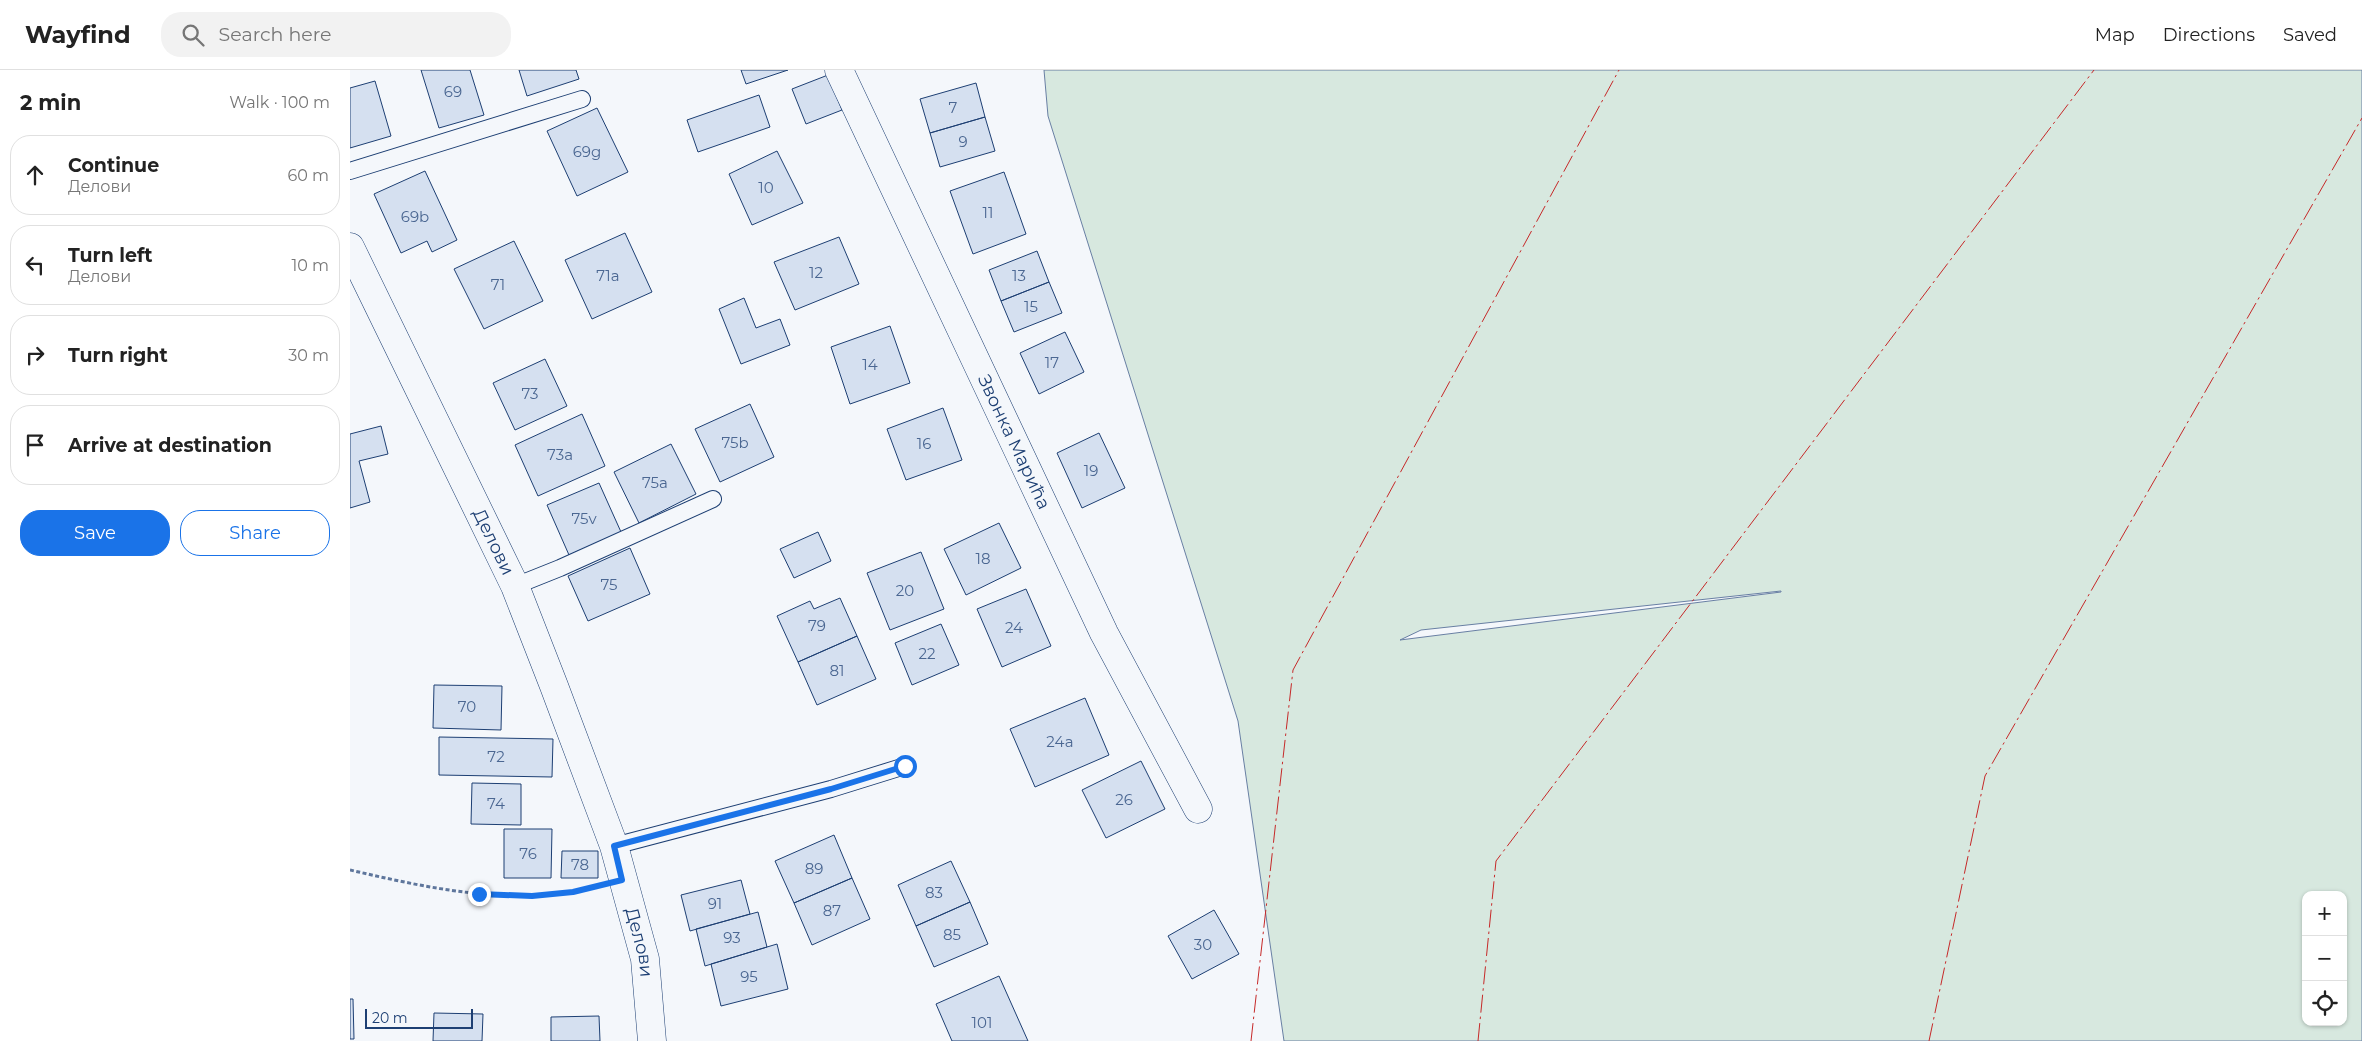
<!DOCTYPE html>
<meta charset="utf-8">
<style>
body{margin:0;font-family:Montserrat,sans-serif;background:#f2f2f2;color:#222}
.controls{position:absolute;right:15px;bottom:15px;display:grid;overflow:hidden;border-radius:10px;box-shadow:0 1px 4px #0004}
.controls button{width:45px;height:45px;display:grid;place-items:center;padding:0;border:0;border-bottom:1px solid #e0e0e0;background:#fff;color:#222;font:25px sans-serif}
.scale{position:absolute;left:15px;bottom:12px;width:108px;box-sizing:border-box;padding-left:5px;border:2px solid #1d3f73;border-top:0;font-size:14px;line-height:18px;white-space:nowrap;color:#1d3f73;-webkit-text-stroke:4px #f4f7fb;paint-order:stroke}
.stop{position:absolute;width:15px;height:15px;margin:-11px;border:4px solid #1a73e8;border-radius:50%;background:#fff}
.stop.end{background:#1a73e8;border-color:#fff;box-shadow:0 1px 5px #0008}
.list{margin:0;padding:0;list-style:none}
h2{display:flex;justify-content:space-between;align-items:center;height:65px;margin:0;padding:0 20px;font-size:21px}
h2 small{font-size:16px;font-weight:400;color:#767676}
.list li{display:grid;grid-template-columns:32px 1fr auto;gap:15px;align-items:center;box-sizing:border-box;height:80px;margin:0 10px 10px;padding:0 10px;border:1px solid #e0e0e0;border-radius:20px}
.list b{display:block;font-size:19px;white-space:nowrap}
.list p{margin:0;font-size:16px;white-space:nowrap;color:#767676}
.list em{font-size:16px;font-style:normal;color:#767676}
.actions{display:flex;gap:10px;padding:15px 20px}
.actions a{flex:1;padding:11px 0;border:1px solid #1a73e8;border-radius:20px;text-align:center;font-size:18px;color:#1a73e8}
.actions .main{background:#1a73e8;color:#fff}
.icon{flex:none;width:28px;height:28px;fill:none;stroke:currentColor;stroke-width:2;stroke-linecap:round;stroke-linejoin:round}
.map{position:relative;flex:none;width:2012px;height:971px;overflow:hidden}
header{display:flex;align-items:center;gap:30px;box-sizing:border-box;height:70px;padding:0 25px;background:#fff;border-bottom:1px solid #e0e0e0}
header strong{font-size:24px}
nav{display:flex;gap:28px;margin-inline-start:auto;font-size:18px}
.search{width:350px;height:45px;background:#f2f2f2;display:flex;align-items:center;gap:12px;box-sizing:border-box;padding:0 18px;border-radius:20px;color:#767676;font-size:19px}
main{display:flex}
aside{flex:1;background:#fff}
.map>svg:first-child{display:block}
.green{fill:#d7e8df;stroke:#687fa3;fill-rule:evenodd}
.building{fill:#d5e0f0;stroke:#1d3f73}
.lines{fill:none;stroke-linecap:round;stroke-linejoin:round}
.lane-casing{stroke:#1d3f73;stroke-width:18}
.street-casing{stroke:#1d3f73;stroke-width:29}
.path{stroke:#5e769c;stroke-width:3;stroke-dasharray:4 2.5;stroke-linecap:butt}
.lane{stroke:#f4f7fb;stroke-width:16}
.street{stroke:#f4f7fb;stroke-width:28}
.power{stroke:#c62828;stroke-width:1;stroke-dasharray:18 4 2.5 4;stroke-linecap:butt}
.route{stroke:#1a73e8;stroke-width:6}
.labels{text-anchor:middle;stroke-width:4;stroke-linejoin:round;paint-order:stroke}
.number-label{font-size:15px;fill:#4b6792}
.street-label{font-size:18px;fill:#1d3f73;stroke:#f4f7fb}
</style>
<header>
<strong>Wayfind</strong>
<div class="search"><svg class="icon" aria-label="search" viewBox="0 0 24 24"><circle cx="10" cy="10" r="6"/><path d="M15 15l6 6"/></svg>Search here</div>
<nav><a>Map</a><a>Directions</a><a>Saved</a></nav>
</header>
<main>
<aside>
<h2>2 min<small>Walk · 100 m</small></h2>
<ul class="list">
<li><svg class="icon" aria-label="ahead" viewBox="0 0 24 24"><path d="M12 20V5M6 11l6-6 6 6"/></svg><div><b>Continue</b><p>Делови</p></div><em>60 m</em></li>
<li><svg class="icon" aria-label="left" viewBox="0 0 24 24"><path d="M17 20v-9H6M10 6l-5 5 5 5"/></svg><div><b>Turn left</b><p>Делови</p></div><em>10 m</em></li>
<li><svg class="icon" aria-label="right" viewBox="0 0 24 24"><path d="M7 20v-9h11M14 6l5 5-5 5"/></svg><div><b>Turn right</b></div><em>30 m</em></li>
<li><svg class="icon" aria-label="arrive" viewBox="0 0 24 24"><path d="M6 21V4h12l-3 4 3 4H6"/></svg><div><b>Arrive at destination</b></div></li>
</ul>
<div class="actions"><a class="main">Save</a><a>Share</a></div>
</aside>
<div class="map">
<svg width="2012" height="971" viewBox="0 0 2012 971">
<rect width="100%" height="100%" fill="#f4f7fb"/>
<path class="green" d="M 694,0 L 2012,0 L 2012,971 L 934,971 L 888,651 L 698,46 ZM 1431,521 L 1431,522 L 1050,570 L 1071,560 ZM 1956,825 L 1993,825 L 1993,952 L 1956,952 Z"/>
<path class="building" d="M 71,0 L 120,0 L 134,45 L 89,58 Z
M 169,0 L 226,0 L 229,9 L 177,26 Z
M 391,0 L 438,0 L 396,14 Z
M 478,5 L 492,40 L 456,54 L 442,19 Z
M 25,11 L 41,66 L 0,78 L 0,18 Z
M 626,13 L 635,47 L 580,63 L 570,29 Z
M 409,25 L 420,57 L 348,82 L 337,50 Z
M 247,38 L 278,102 L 227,126 L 197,61 Z
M 635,47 L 645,81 L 590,97 L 580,63 Z
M 427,81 L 453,133 L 402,155 L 379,104 Z
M 75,101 L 107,170 L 82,182 L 77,171 L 51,183 L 24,124 Z
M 654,102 L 676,164 L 623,184 L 600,121 Z
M 275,163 L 302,222 L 242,249 L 215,190 Z
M 489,167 L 509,214 L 445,240 L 424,192 Z
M 164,171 L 193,231 L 134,259 L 104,199 Z
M 687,181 L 699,212 L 651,231 L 639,200 Z
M 699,212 L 712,243 L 664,262 L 651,231 Z
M 394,228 L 406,258 L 430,249 L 440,275 L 391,294 L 369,239 Z
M 540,256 L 560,313 L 500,334 L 481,277 Z
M 715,262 L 734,302 L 689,324 L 670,283 Z
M 195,289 L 217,336 L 165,360 L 143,313 Z
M 400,334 L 424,387 L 370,412 L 345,359 Z
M 593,338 L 612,390 L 556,410 L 537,359 Z
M 232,344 L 255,396 L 188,426 L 165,375 Z
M 31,356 L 38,384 L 9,391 L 20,432 L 0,438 L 0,364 Z
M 749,363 L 775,418 L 732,438 L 707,383 Z
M 321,374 L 346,424 L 289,453 L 264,402 Z
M 249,413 L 271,462 L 219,485 L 197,435 Z
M 649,453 L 671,498 L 616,525 L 594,479 Z
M 468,462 L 481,491 L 444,508 L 430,479 Z
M 280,478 L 300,524 L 238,551 L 218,506 Z
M 571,482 L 594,539 L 540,560 L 517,503 Z
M 676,519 L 701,576 L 652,597 L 627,539 Z
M 490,528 L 507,566 L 448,592 L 427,546 L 460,531 L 464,539 Z
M 591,554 L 609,595 L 562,615 L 545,573 Z
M 507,566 L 526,609 L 467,635 L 448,592 Z
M 84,615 L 152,616 L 151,660 L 83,658 Z
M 735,628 L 759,685 L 685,717 L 660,659 Z
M 89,667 L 203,669 L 202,707 L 89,705 Z
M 791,691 L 815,739 L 756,768 L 732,720 Z
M 122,713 L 171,714 L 171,755 L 121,754 Z
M 154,759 L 202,759 L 201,808 L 154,808 Z
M 484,765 L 502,808 L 444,833 L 425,791 Z
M 212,781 L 248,781 L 248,808 L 211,808 Z
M 601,791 L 620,832 L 566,856 L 548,815 Z
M 502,808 L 520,849 L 462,875 L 444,833 Z
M 391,810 L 400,844 L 340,861 L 331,825 Z
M 620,832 L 638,874 L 584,897 L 566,856 Z
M 864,840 L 889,884 L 842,909 L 818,866 Z
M 408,842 L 417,877 L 355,896 L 346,859 Z
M 427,874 L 438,919 L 371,936 L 361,894 Z
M 649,906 L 678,971 L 602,971 L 586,934 Z
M 0,929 L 3,929 L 4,969 L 0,969 Z
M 84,943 L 133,944 L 132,971 L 83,971 Z
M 249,946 L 250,971 L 201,971 L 201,947 Z"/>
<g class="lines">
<g class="lane-casing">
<path id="lane" d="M 0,101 L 232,29
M 165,516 L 210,498 L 363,429
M 264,776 L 481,719 L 555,696"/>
</g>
<g class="street-casing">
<g id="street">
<path id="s1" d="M 489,0 L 754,563 L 848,739"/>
<path id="s2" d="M 0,177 L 165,516 L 204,616 L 264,776 L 295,889 L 302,971"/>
</g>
</g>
<path class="path" d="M 0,800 C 78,818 162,837 242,817"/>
<use href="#lane" class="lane"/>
<use href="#street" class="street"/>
<path class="power" d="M 901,971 L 943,600 L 1269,0
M 1128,971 L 1146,791 L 1744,0
M 1579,971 L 1635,706 L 2012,48"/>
</g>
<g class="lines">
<path class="route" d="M 129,824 L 182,826 L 223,822 L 272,810 L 264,776 L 481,719 L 555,696"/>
</g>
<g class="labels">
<g class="number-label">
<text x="103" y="27">69</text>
<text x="603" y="43">7</text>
<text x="613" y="77">9</text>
<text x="237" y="87">69g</text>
<text x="416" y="123">10</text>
<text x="638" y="148">11</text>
<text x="65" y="152">69b</text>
<text x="466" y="208">12</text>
<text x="258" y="211">71a</text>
<text x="669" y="211">13</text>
<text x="148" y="220">71</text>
<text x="681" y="242">15</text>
<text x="702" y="298">17</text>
<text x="520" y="300">14</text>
<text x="180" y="329">73</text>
<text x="385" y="378">75b</text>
<text x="574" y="379">16</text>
<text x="210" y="390">73a</text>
<text x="741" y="406">19</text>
<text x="305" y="418">75a</text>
<text x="234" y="454">75v</text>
<text x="633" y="494">18</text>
<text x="259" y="520">75</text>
<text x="555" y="526">20</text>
<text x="467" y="561">79</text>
<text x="664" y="563">24</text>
<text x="577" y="589">22</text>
<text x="487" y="606">81</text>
<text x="117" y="642">70</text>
<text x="710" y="677">24a</text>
<text x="146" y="692">72</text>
<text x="774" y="735">26</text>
<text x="146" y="739">74</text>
<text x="178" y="789">76</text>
<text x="230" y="800">78</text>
<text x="464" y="804">89</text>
<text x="584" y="828">83</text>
<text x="365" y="839">91</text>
<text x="482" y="846">87</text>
<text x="602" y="870">85</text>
<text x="382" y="873">93</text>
<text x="853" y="880">30</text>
<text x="399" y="912">95</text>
<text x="632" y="958">101</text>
</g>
<g class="street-label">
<text dy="6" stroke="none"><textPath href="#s1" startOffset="411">Звонка Марића</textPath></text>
<text dy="6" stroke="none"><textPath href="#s2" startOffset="328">Делови</textPath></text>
<text dy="6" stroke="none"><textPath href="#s2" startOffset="755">Делови</textPath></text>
</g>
</g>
</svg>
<div class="controls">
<button>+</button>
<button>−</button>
<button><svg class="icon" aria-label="locate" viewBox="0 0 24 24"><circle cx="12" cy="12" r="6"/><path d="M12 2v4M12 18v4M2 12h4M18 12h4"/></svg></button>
</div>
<div class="scale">20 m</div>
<div class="stop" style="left:555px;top:696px"></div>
<div class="stop end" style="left:129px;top:824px"></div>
</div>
</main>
